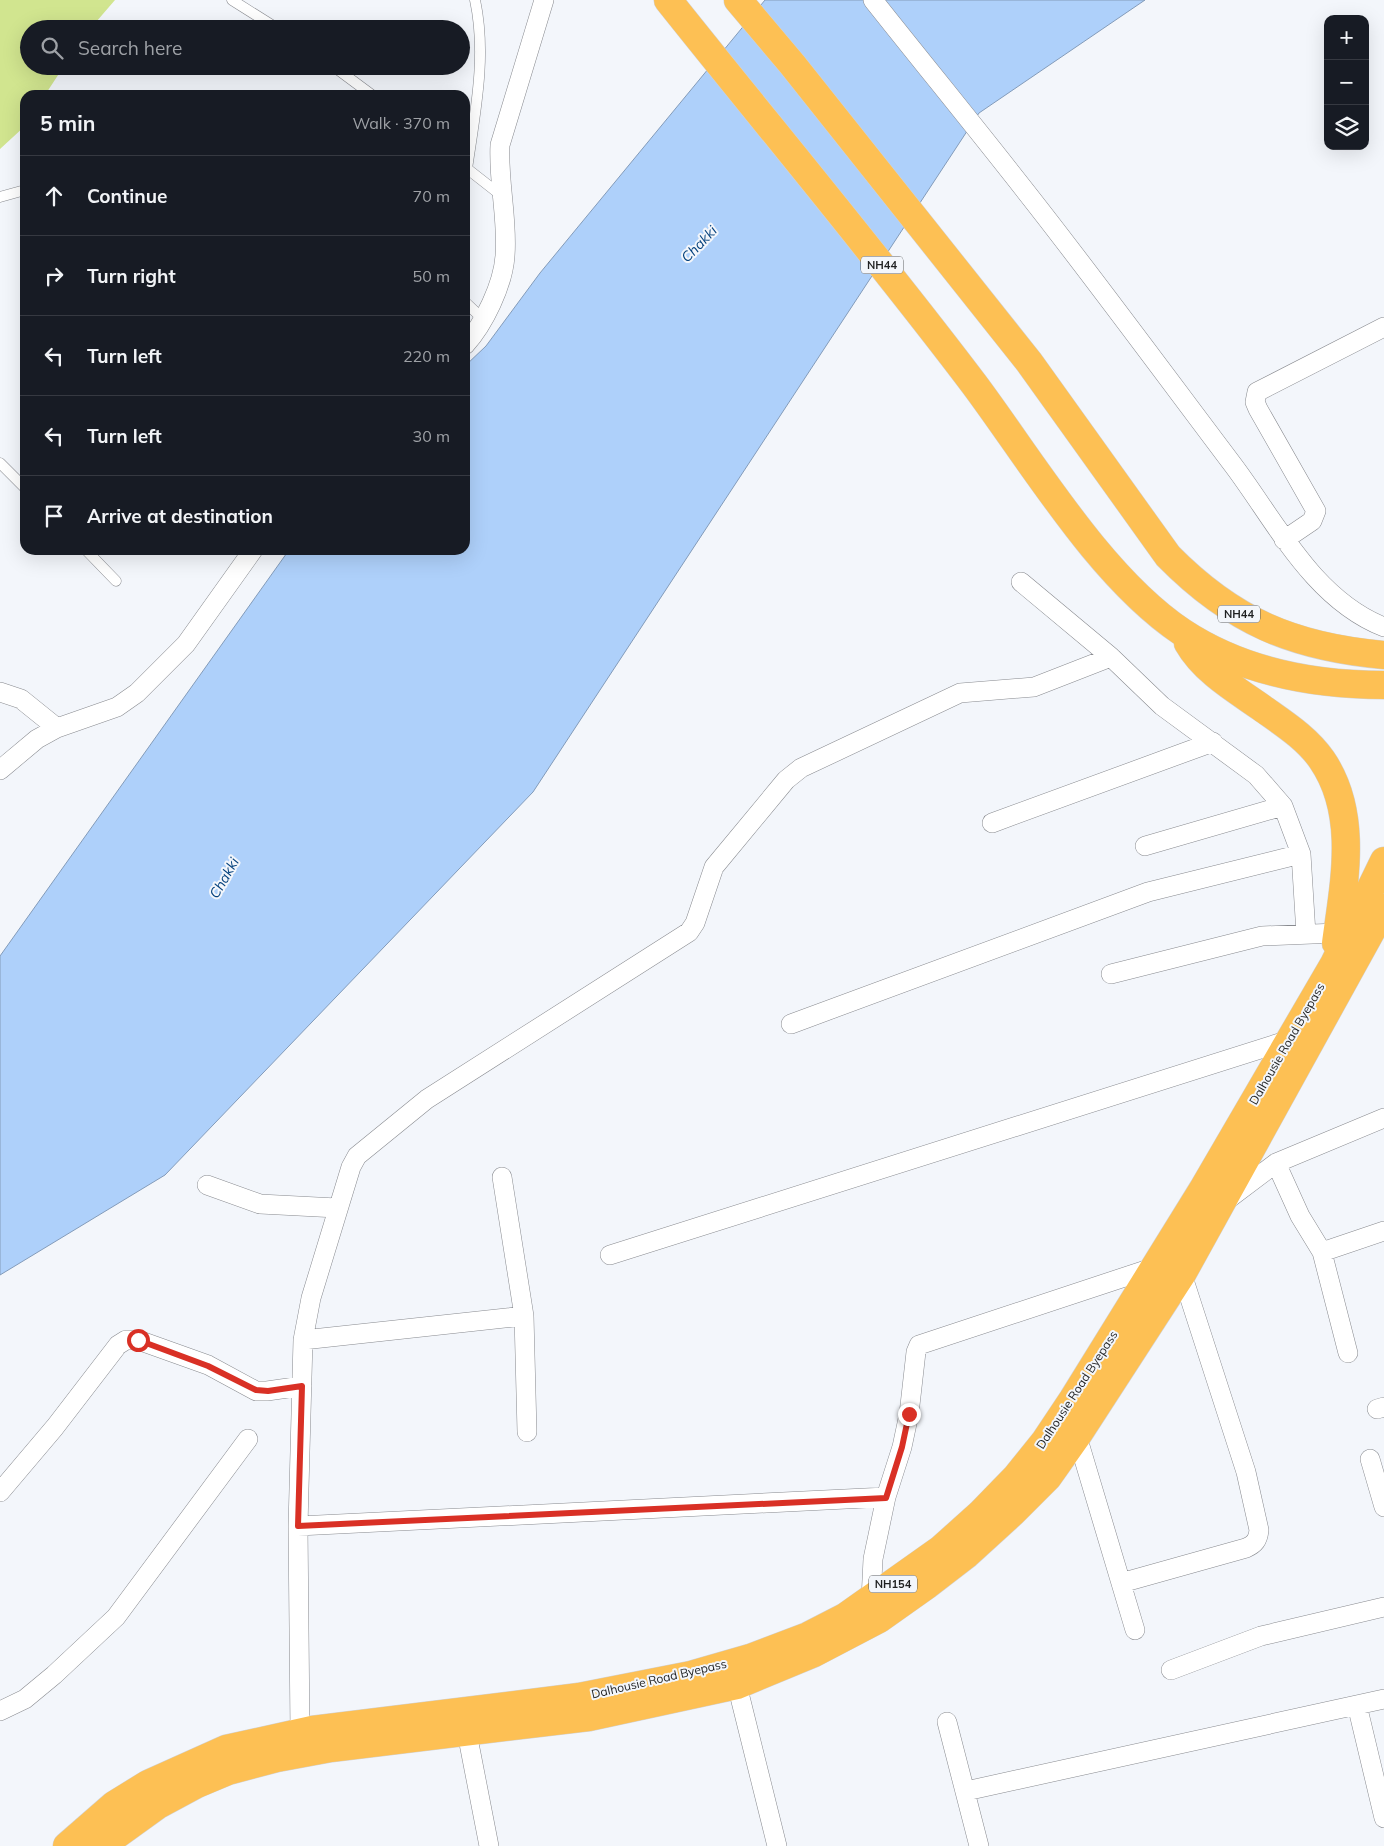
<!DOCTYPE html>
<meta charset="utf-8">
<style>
body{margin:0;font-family:Mulish,sans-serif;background:#242831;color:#f1f3f6}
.controls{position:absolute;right:15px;top:15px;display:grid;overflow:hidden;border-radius:10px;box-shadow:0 5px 20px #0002}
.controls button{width:45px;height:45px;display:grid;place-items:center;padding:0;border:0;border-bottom:1px solid #363941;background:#171b24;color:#f1f3f6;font:25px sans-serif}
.stop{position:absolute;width:15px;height:15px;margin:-11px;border:4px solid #d93025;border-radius:50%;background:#fff}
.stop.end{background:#d93025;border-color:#fff;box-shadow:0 1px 5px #0008}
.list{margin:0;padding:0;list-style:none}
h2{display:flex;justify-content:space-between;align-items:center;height:65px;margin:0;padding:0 20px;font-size:21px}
h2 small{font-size:16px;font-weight:400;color:#9ea1a6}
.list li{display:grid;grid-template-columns:32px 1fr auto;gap:15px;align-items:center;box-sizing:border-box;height:80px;padding:0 20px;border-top:1px solid #363941}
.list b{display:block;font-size:19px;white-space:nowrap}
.list em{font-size:16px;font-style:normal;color:#9ea1a6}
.icon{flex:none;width:28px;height:28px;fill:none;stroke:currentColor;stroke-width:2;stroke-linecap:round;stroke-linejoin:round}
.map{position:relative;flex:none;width:1384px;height:1846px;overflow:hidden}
.search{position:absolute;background:#171b24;box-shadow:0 5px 20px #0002;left:20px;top:20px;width:450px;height:55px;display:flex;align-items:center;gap:12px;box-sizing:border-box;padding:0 18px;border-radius:28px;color:#9ea1a6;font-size:19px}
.panel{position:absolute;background:#171b24;box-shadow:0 5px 20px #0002;left:20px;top:90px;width:450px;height:465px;border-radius:15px}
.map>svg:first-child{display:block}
.green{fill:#d1e58f}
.water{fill:#aed0fa;stroke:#839bb9}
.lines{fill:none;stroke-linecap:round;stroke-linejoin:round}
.lane-casing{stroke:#888a8f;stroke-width:11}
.street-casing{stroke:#888a8f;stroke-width:20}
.highway-casing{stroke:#d2d2d3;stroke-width:29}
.lane{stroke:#fff;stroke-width:10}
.street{stroke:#fff;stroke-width:19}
.highway{stroke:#fdc054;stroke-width:28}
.route{stroke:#d93025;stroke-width:6}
.labels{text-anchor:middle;stroke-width:4;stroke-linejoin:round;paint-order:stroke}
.shield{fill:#f3f6fb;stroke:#5f6062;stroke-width:1}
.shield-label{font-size:11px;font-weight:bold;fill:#1f2021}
.street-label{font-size:12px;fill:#1f2021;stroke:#f3f6fb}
.water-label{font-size:14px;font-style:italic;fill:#04417d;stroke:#f3f6fb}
</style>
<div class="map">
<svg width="1384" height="1846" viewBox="0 0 1384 1846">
<rect width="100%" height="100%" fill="#f3f6fb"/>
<path class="green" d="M 0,0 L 115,0 L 90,29 L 29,29 L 29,66 L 64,66 L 45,95 L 25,95 L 25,126 L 0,149 Z"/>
<path class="water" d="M 765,0 L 1145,0 L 979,113 L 533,792 L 165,1175 L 0,1275 L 0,956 L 289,550 L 465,550 L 465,366 L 486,346 L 540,273 Z"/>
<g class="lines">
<g class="lane-casing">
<path id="lane" d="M 232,0 L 278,29
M 333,66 L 372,95
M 465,167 L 502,196
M 467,169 C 475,113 487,56 475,0
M 0,197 L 25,190
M 465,302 L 484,320
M 0,463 L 25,488
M 86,550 L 116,581"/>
</g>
<g class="street-casing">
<path id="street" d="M 873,0 C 938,82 1005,163 1068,246 C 1124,319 1178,392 1233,465 C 1276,522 1313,599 1384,627
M 465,345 C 484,324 503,285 505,256 C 508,219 498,182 500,145 L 544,0
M 1284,540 L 1312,521 L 1316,511 L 1258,409 L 1255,402 L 1257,392 L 1384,327
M 1021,582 L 1111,657 L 1162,706 L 1256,775 L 1283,806 L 1301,854 L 1306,934
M 0,692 L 21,699 L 57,728
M 0,770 L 37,739 L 57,728 L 117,707 L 137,693 L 186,644 L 253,550
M 992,823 L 1213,742
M 1145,846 L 1283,806
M 1111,974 L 1262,936 L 1337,933
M 791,1024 L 1148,892 L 1301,854
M 1276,1163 L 1300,1216 L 1322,1252 L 1348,1353
M 207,1185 L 260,1204 L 337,1208
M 1227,1200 L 1276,1163 L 1384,1118
M 1322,1252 L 1384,1231
M 610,1255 L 1289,1040
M 524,1316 L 527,1432
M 303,1340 L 524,1316 L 502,1177
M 1377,1409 L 1384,1407
M 1077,1436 L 1135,1630
M 1370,1459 L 1384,1507
M 0,1492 L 55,1427 L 118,1345 L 126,1340 L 138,1340 L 208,1365 L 256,1391 L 267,1391 L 302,1386
M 298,1526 L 886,1497
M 1121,1583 L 1246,1548 C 1255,1544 1258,1540 1259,1530 L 1246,1472 L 1182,1274
M 871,1600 L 873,1559 L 886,1497 L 902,1447 L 909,1414 L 916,1352 L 919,1345 L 1158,1266
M 1171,1670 L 1261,1636 L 1384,1607
M 737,1685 L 777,1846
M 1357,1705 L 1384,1818
M 0,1711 L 25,1699 L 54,1675 L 116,1617 L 248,1439
M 947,1722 L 979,1846
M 300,1732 L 298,1526 L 303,1340 L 311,1298 L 351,1167 L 357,1156 L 427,1099 L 689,932 L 695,923 L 714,867 L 786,780 L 801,768 L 960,693 L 1034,687 L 1111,657
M 467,1733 L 489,1846
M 966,1791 L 1384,1699"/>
</g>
<g class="highway-casing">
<path id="highway" d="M 668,0 C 770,128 875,253 974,384 C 1033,463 1100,577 1182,632 C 1241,671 1314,685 1384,685
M 738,0 L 792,64 L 1029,362 L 1168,556 C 1232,621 1293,647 1384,655
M 1188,643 C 1204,671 1235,689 1262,708 C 1283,723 1307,738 1322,760 C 1359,814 1344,883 1336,943
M 67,1846 L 114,1805 L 148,1784 L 226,1749 L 312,1730 L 579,1697 L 691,1675 L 750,1658 L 808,1636 L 845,1617 L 941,1549 L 980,1514 L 1016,1477 L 1045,1441 L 1073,1399 L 1203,1189 L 1334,964 L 1384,861
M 101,1846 L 158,1805 L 197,1784 L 228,1771 L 277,1758 L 331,1748 L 589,1717 L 737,1685 L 814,1653 L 879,1619 L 927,1585 L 966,1555 L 1012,1513 L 1048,1477 L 1077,1436 L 1182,1274 L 1384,908"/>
</g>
<use href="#lane" class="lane"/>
<use href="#street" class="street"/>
<use href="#highway" class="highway"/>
</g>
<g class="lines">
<path class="route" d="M 138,1340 L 208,1366 L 256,1390 L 268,1391 L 302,1386 L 298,1526 L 886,1498 L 902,1447 L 909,1414"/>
</g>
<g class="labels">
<g class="shield">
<rect x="861" y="256.5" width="42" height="17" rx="4"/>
<rect x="1218" y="605.5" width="42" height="17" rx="4"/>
<rect x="869" y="1575.5" width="48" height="17" rx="4"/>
</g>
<g class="shield-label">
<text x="882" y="269">NH44</text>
<text x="1239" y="618">NH44</text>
<text x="893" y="1588">NH154</text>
</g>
<g class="street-label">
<text transform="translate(1287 1044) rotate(-60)" y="4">Dalhousie Road Byepass</text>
<text transform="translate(1077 1390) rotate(-57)" y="4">Dalhousie Road Byepass</text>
<text transform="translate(659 1679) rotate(-13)" y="4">Dalhousie Road Byepass</text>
</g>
<g class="water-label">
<text transform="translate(699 244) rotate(-46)" y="5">Chakki</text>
<text transform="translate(224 878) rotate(-60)" y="5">Chakki</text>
</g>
</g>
</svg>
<div class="controls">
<button>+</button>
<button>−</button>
<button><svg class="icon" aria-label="layers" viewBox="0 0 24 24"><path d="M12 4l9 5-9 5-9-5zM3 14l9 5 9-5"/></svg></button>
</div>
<div class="stop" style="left:138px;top:1340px"></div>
<div class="stop end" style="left:909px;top:1414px"></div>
<div class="search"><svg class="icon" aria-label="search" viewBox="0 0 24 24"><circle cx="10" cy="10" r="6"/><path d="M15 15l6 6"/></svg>Search here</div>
<section class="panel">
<h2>5 min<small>Walk · 370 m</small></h2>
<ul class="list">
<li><svg class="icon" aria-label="ahead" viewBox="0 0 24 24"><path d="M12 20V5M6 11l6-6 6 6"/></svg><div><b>Continue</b></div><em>70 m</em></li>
<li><svg class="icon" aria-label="right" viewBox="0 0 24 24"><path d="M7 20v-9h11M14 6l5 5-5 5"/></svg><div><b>Turn right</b></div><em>50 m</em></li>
<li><svg class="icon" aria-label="left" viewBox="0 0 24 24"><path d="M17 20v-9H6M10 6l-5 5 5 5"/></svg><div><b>Turn left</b></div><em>220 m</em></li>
<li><svg class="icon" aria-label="left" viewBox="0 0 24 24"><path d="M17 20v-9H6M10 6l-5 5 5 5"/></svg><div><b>Turn left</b></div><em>30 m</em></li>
<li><svg class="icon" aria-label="arrive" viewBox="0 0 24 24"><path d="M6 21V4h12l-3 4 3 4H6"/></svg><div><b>Arrive at destination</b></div></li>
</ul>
</section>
</div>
